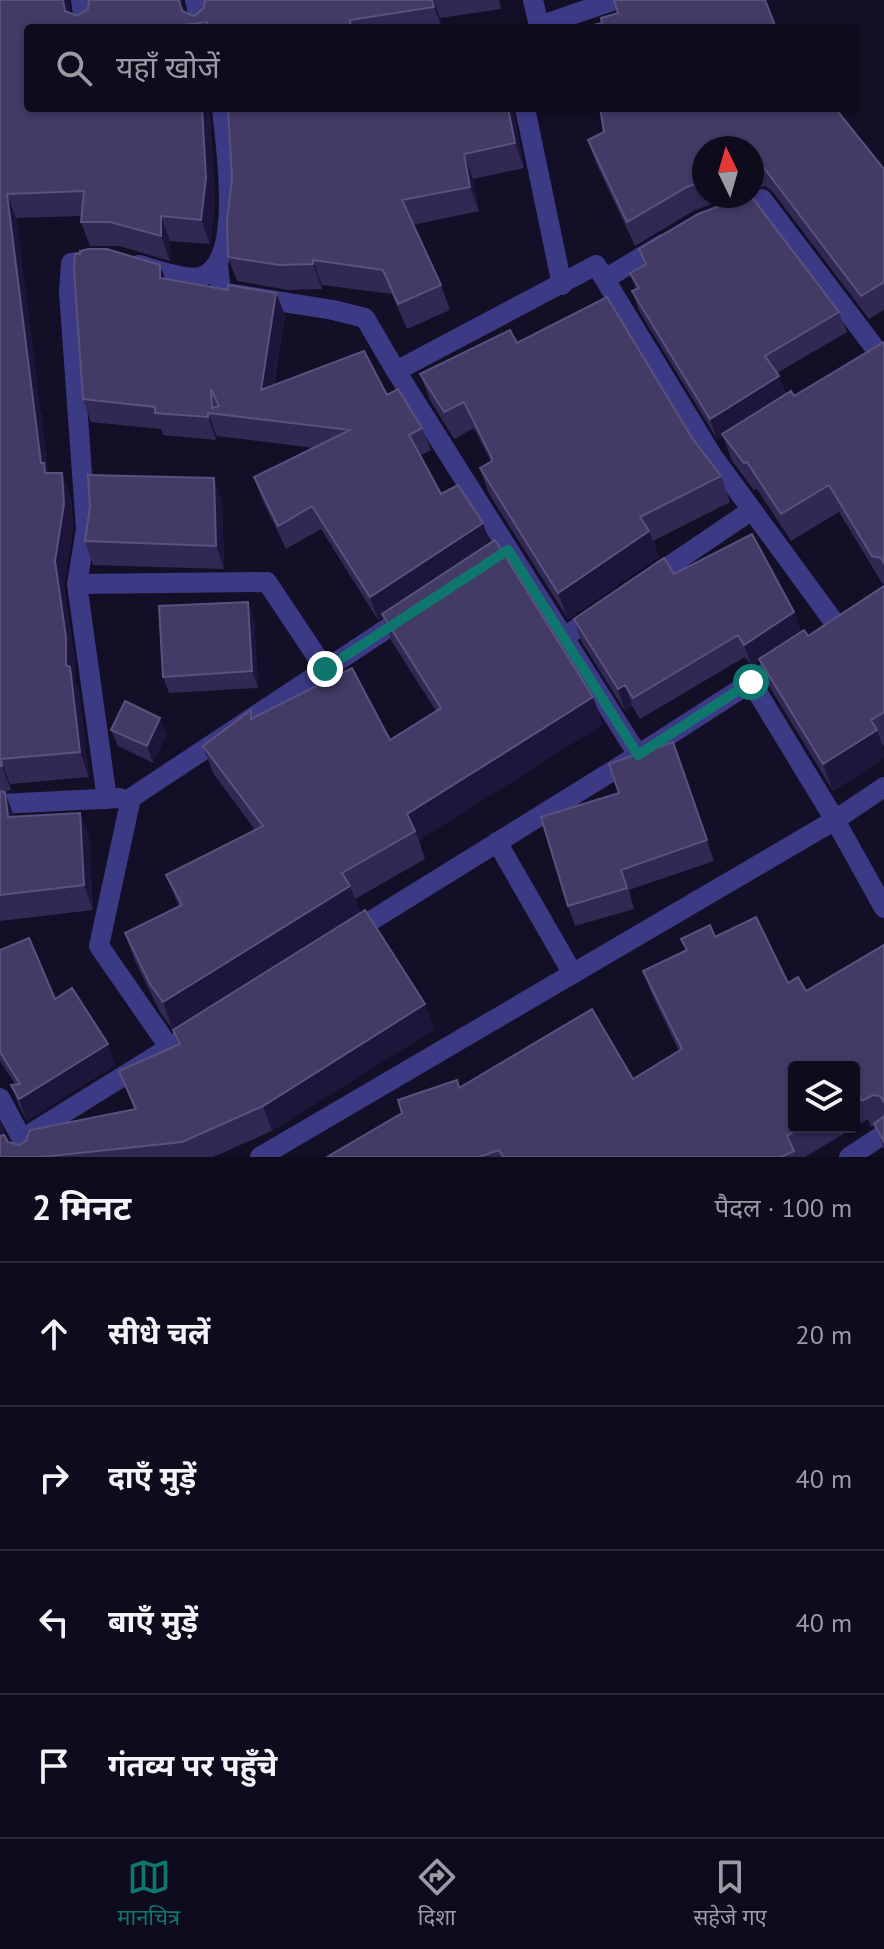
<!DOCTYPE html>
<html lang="hi">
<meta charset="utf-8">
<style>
body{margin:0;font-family:"PT Sans","Noto Sans Devanagari",sans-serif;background:#171425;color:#f1f3f6}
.controls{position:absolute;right:24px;bottom:24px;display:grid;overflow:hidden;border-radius:8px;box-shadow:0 2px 6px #0004}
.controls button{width:72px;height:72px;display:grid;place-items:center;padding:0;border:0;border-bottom:2px solid #2e2b3b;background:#0e0b1c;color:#f1f3f6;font:40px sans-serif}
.compass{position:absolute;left:692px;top:136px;width:72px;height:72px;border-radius:50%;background:#0e0b1c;box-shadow:0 2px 6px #0004;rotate:355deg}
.stop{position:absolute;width:24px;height:24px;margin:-18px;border:6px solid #0f766e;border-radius:50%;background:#fff}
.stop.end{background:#0f766e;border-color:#fff;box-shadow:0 2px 8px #0008}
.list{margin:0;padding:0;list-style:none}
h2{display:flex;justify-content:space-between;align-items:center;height:104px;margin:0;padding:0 32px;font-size:34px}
h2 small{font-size:26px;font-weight:400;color:#9b9ba3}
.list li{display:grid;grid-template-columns:52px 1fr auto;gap:24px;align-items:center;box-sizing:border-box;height:144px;padding:0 32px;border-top:2px solid #2e2b3b}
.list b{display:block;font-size:30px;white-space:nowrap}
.list em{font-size:26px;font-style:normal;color:#9b9ba3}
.icon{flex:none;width:44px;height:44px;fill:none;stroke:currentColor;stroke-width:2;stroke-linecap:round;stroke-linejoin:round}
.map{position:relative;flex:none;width:884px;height:1157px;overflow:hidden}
.search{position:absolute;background:#0e0b1c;box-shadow:0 2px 6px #0004;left:24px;right:24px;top:24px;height:88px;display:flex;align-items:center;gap:20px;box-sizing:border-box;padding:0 28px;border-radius:8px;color:#9b9ba3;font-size:30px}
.sheet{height:680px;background:#0e0b1c}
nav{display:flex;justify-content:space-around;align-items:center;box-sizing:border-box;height:112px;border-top:2px solid #2e2b3b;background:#0e0b1c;font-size:22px;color:#9b9ba3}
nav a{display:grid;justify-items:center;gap:4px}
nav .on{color:#0f766e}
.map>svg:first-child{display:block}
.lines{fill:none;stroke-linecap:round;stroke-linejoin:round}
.minor{stroke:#3d3a85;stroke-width:20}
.wall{fill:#312854;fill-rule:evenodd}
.shaded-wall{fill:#1d163a}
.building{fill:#433a66;stroke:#5a527e;stroke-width:2;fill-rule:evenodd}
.route{stroke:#0f766e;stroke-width:10}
</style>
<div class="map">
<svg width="884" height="1157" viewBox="0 0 884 1157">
<rect width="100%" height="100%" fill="#130f26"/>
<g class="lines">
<path class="minor" d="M 81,0 L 85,28
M 195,0 L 201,28
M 533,0 L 539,26 L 615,0
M 525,108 L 562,285
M 731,211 L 762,199 L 884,360
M 100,259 L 71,263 L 69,292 L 86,529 L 77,584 L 107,799
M 139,265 C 154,269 187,281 200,277 C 245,265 225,144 222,108
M 218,265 L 221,292 L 333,310 L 365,318 L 396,371
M 605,279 L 663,244
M 752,510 L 837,626
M 77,584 L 267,582 L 325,669
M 564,637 L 597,615
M 751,682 L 835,820 L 884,908
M 638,755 L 787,659
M 0,804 L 120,798
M 497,842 L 573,974
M 348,935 L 638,755 L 396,371 L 596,265 L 713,457 L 752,510 L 647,581
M 169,1047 L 99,946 L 131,798 L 409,614
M 0,1098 L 22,1139
M 26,1157 L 22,1139 L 199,1029
M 260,1157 L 835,820 L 884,787
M 849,1157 L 884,1134"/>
</g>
<path class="wall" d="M 0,0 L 68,1 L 70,13 L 77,16 L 182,3 L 185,12 L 194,16 L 204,8 L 205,0 L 499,0 L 501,9 L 440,18 L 442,28 L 28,28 L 210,115 L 215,203 L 210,244 L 170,241 L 170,261 L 119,246 L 90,246 L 81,222 L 82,216 L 16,218 L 48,473 L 71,498 L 73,528 L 64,586 L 75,661 L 75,681 L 79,692 L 89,777 L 10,784 L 11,790 L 4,792 L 14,817 L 80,813 L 89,838 L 93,910 L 0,921 Z
M 228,108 L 513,108 L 524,168 L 473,179 L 479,211 L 413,225 L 441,285 L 450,310 L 407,329 L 392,294 L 322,285 L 322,289 L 288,290 L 237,281 L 228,257 L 232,178 Z
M 600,108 L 835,108 L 884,169 L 884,310 L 869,319 L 772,191 L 765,186 L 752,191 L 752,148 L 704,148 L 704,196 L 736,196 L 695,210 L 635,246 L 596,163 L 588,140 L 604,132 Z
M 639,249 L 839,312 L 847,332 L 777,373 L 786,394 L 794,396 L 884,342 L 884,584 L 882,583 L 839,512 L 791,541 L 757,489 L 754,490 L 732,461 L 723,436 L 717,439 L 639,311 L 632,291 L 636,290 L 630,273 L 644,264 Z
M 160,265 L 165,279 L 228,290 L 276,293 L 285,315 L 274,385 L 387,395 L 422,428 L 431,450 L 420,456 L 441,494 L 490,543 L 603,724 L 419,840 L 425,859 L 355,899 L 360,913 L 173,1030 L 160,1012 L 135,961 L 125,933 L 179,907 L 166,875 L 255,830 L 213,773 L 203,746 L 251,710 L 253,718 L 390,740 L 436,711 L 392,642 L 383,617 L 378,620 L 321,529 L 286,549 L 262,499 L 254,477 L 314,448 L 217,436 L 216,440 L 163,435 L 161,429 L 91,422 L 83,399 Z
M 517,343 L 692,438 L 721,476 L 730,502 L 653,541 L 659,557 L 568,619 L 489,494 L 480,468 L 491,462 L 474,428 L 454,439 L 430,400 L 420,374 Z
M 214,478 L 222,502 L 224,569 L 93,565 L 85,541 L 90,507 Z
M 674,574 L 794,612 L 801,632 L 808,636 L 884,586 L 884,745 L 883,746 L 884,758 L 833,791 L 769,686 L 760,661 L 752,666 L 745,657 L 640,719 L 632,706 L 625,711 L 581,641 L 574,619 Z
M 254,618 L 258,688 L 169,693 L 163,677 Z
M 160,718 L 166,735 L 153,763 L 118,746 L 111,730 Z
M 673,742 L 714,861 L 629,890 L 634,909 L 575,926 L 568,906 L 619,793 Z
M 715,937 L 788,983 L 806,991 L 884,945 L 884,1150 L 875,1125 L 871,1127 L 868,1119 L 805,1157 L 327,1157 L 460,1088 L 633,1079 L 679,1051 L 653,997 L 643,971 L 686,951 L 681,939 ZM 854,1067 L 854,1127 L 794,1127 Z
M 0,950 L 55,999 L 115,1065 L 27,1121 L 19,1106 L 11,1085 L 15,1084 L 0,1061 Z
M 425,1004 L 434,1029 L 272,1131 L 213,1157 L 0,1157 L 0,1120 L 8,1142 L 19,1145 L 134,1109 L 119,1071 L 178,1045 L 173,1030 Z"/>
<path class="shaded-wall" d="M 63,0 L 69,0 L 73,28 L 65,11 Z
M 179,0 L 183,0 L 182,3 L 188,25 L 187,25 Z
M 432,0 L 434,0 L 440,18 L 442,28 L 434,7 Z
M 202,108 L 207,108 L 210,115 L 215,203 L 210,244 L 201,220 Z
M 508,108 L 513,108 L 524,168 L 515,143 Z
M 464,154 L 473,179 L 479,211 L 470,187 Z
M 7,194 L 16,218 L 48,474 L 53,487 L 41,463 Z
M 161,216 L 170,241 L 170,261 L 161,236 Z
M 313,260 L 322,285 L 322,289 L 313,264 Z
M 160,265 L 168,287 L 160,278 Z
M 276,293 L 285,315 L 269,412 L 261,390 Z
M 779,376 L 786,396 L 717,439 L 710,419 Z
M 208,413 L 217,436 L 216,440 L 208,417 Z
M 62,473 L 71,498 L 73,528 L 64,586 L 75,661 L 75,681 L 79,692 L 89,777 L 80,752 L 66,665 L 55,561 Z
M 214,478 L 222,502 L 224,569 L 216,546 Z
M 483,523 L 491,546 L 378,620 L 370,597 Z
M 649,531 L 659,557 L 568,619 L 558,593 Z
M 248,602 L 254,618 L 258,688 L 252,671 Z
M 794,612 L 802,634 L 752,666 L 744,645 Z
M 625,685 L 632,706 L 625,711 L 618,689 Z
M 593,697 L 603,724 L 419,840 L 407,814 Z
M 160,718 L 166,735 L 153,763 L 147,746 Z
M 877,730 L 884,750 L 884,758 L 833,791 L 823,764 Z
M 1,759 L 10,784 L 11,790 L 2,766 Z
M 5,792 L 14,816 L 8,817 Z
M 80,813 L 89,838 L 93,910 L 84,885 Z
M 350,886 L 360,913 L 173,1030 L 163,1002 Z
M 425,1004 L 434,1029 L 272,1131 L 263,1106 Z
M 108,1044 L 115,1065 L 27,1121 L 19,1099 Z
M 0,1120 L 6,1137 L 0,1142 Z"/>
<path class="building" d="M 0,0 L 63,0 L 65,11 L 77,16 L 88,9 L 89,0 L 179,0 L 182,11 L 194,16 L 204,8 L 205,0 L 432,0 L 434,7 L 350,20 L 351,28 L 208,28 L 207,22 L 157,28 L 28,28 L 28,108 L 202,108 L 206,178 L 201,220 L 161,216 L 161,236 L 110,222 L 81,222 L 84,191 L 7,194 L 41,463 L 44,463 L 45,473 L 62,473 L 64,504 L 55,561 L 66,637 L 66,665 L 70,667 L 80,752 L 1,759 L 2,766 L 0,766 Z
M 614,0 L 765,0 L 776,28 L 585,28 L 585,27 L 602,23 L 601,18 L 618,13 Z
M 228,108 L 508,108 L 515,143 L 464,154 L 470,187 L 402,200 L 441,285 L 398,304 L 383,270 L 313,260 L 313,264 L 279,265 L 228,257 L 227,222 L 232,178 Z
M 600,108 L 835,108 L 884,169 L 884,282 L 861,296 L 764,168 L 756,163 L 752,165 L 752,148 L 704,148 L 704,181 L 687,187 L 627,222 L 588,140 L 604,132 Z
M 746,196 L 751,196 L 839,312 L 765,356 L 779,376 L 710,419 L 632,291 L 639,288 L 630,273 L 646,264 L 639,249 L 698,214 Z
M 88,249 L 107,249 L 160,265 L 160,278 L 228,290 L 228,285 L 276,293 L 261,390 L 364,351 L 387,395 L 398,389 L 422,428 L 409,435 L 441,494 L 458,485 L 483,523 L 370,597 L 312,506 L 278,526 L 254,477 L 350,430 L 208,413 L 208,417 L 155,413 L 155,407 L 83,399 L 74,269 L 75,254 L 80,254 L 80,251 ZM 211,389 L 219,406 L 212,408 Z
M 607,297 L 692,438 L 721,476 L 640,517 L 649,531 L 558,593 L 480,468 L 492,461 L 492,458 L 464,402 L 444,412 L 420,374 L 510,330 L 517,343 Z
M 884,342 L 884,563 L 881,558 L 872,556 L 829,485 L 781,514 L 747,462 L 744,463 L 722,434 L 791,391 L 794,396 Z
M 88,475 L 214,478 L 216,546 L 85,541 L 90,507 Z
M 752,534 L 794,612 L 744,645 L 738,635 L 633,698 L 625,685 L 618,689 L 574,619 L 664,558 L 674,574 Z
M 495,540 L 593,697 L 407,814 L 415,831 L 342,873 L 350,886 L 163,1002 L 150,984 L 125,933 L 182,905 L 166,875 L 263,826 L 203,746 L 251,710 L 251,719 L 352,668 L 390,740 L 441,708 L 382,614 Z
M 884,586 L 884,712 L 871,720 L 877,730 L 823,764 L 759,659 L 804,630 L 808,636 Z
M 248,602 L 252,671 L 163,677 L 159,606 Z
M 125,701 L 160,718 L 147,746 L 111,730 Z
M 673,742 L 707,840 L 621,870 L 627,888 L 568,906 L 541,817 L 619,793 L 609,764 Z
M 0,791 L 5,792 L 8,817 L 80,813 L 84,885 L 0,895 Z
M 365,910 L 425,1004 L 263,1106 L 182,1142 L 42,1157 L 0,1157 L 0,1136 L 4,1135 L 8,1142 L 19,1145 L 26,1141 L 30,1130 L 136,1109 L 119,1071 L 180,1044 L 173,1030 Z
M 756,917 L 788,983 L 798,977 L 806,991 L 884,945 L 884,1102 L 880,1096 L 873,1095 L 862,1101 L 858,1094 L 854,1096 L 854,1067 L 794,1067 L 794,1127 L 802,1127 L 787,1136 L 794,1151 L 781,1157 L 503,1157 L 499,1150 L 479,1157 L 327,1157 L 402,1113 L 398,1100 L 457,1080 L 459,1088 L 592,1009 L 633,1079 L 682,1049 L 643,971 L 687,950 L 681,939 L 710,925 L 715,937 Z
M 29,938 L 55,999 L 72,988 L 108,1044 L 19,1099 L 11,1085 L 20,1084 L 0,1052 L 0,950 Z
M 884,1116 L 884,1142 L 874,1124 Z"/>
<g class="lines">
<path class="route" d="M 325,669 L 508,550 L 638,755 L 751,682"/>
</g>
</svg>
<div class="controls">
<button><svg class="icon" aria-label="layers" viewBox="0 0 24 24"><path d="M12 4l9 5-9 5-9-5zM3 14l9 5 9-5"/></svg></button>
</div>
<svg class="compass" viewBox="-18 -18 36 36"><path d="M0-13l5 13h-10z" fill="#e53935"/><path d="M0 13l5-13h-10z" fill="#9b9ba3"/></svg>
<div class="stop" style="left:751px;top:682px"></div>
<div class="stop end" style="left:325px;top:669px"></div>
<div class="search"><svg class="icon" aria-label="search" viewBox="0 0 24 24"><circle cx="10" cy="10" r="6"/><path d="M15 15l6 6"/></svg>यहाँ खोजें</div>
</div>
<section class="sheet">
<h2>2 मिनट<small>पैदल · 100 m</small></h2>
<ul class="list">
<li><svg class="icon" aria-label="ahead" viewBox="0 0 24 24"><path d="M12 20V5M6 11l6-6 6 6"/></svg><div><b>सीधे चलें</b></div><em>20 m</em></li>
<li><svg class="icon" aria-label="right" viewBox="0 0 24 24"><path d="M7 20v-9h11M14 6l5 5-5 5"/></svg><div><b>दाएँ मुड़ें</b></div><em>40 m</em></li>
<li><svg class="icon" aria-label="left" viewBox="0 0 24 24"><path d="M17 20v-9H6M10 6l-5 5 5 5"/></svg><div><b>बाएँ मुड़ें</b></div><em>40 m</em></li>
<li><svg class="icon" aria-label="arrive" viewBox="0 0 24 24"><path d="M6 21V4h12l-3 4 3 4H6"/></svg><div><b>गंतव्य पर पहुँचे</b></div></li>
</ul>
</section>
<nav>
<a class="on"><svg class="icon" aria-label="map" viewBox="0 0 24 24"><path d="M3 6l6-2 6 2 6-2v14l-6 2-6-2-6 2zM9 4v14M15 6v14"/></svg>मानचित्र</a>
<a><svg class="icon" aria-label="directions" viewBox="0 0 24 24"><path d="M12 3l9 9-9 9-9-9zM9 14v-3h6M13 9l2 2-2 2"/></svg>दिशा</a>
<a><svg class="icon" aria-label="saved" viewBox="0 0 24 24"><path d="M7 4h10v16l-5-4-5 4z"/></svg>सहेजे गए</a>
</nav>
